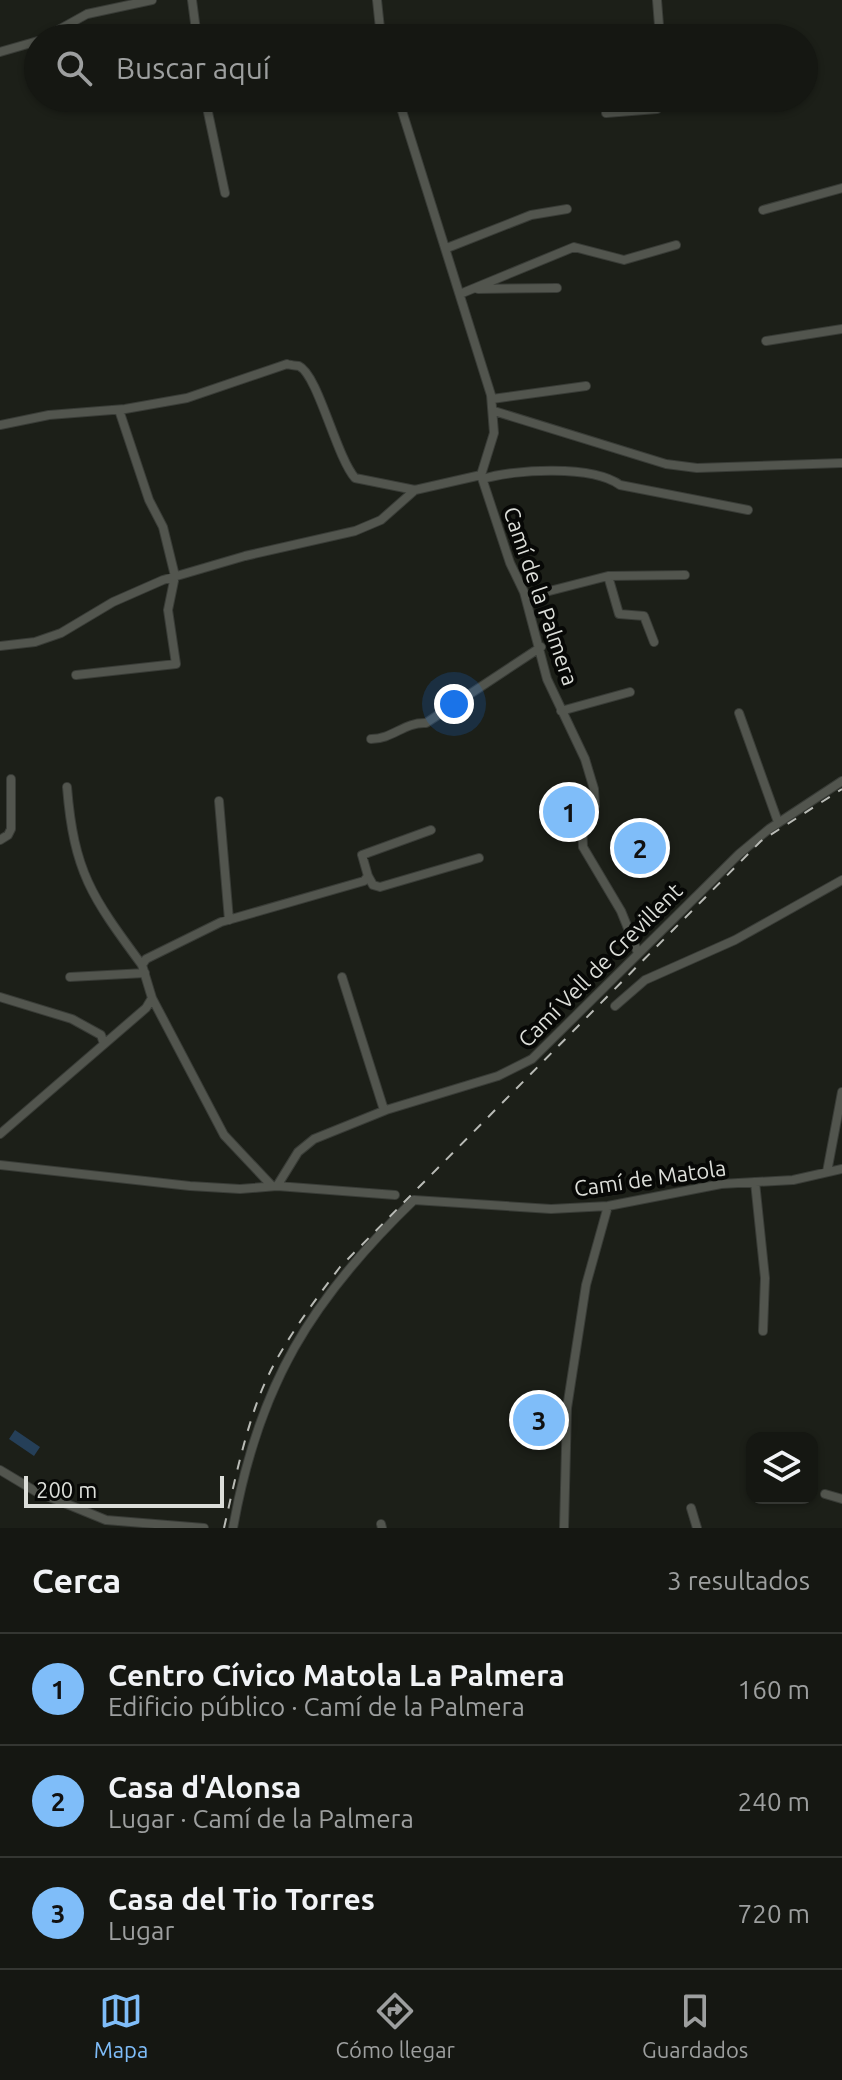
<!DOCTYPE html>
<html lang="es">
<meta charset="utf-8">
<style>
body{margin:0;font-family:Ubuntu,sans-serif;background:#222420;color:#f1f3f6}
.controls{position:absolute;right:24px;bottom:24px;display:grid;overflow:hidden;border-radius:16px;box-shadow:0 2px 6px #0004}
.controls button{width:72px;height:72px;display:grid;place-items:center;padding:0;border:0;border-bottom:2px solid #343632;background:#151712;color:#f1f3f6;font:40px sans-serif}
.scale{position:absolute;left:24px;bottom:20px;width:200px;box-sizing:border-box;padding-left:8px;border:4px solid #dcded9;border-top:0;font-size:22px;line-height:28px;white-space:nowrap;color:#dcded9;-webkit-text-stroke:6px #070806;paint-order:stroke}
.you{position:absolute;left:454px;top:704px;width:28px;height:28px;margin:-20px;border:6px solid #fff;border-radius:50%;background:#1a73e8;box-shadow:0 0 0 12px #1a73e833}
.badge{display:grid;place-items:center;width:52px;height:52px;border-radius:50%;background:#7fbdf9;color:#111;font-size:26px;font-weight:700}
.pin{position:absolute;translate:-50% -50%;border:4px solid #fff;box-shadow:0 2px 8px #0006}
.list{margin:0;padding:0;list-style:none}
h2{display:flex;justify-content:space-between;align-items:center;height:104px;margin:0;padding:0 32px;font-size:34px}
h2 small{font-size:26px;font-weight:400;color:#9d9f9f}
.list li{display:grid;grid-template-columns:52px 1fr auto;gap:24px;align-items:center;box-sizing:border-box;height:112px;padding:0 32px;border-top:2px solid #343632}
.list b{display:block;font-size:30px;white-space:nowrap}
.list p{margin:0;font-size:26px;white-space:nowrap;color:#9d9f9f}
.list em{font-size:26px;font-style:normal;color:#9d9f9f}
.icon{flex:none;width:44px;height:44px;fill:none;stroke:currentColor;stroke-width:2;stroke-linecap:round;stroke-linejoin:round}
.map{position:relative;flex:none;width:842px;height:1528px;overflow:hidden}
.search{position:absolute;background:#151712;box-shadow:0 2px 6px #0004;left:24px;right:24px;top:24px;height:88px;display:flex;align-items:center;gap:20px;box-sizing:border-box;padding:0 28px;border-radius:44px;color:#9d9f9f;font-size:30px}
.sheet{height:440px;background:#151712}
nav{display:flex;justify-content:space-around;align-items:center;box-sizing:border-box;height:112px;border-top:2px solid #343632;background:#151712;font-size:22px;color:#9d9f9f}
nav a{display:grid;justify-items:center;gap:4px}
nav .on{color:#7fbdf9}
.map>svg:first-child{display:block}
.water{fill:#253f58}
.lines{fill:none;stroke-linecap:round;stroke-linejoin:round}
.minor-casing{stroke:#393c37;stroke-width:10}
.minor{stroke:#52554e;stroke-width:8}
.rail{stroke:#b9bbb6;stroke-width:2;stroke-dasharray:10 10;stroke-linecap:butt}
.labels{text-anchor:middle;stroke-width:8;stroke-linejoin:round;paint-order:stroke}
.street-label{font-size:22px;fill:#dcded9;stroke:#070806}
</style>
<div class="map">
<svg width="842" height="1528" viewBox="0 0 842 1528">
<rect width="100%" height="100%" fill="#1c1f18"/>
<path class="water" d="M 15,1430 L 40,1447 L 34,1456 L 9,1439 Z"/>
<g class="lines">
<g class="minor-casing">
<path id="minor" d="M 192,0 L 197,38
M 377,0 L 381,38
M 657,0 L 660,38
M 44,38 L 87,14 L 152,0
M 0,52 L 38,41
M 205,98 L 225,193
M 398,98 L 491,395 L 494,433 L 481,475 L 510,563 L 524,592 L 547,679 L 585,759 L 594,789 L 595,806 L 582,823 L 583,847 L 621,911 L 638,953
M 606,113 L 657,109 L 666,98
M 763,210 L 842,188
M 447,248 L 531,215 L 567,209
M 478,289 L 557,288
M 460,294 L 574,247 L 624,260 L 676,245
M 766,341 L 842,329
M 492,399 L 586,386
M 494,411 L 666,464 L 697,468 L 842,463
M 0,425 L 49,415 L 125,409 L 187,398 L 287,364 C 288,365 299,366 299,366 C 318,375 336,456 355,478 L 415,490
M 483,479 C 514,469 593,465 620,485 L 748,510
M 608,576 L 619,614 L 644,616 L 654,642
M 526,597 L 608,576 L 685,575
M 0,646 L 35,642 L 61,633 L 113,602 L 163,580 L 245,556 L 355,531 L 381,520 L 415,490 L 481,475
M 76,675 L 176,664 L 168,610 L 175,576 L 163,527 L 149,500 L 119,410
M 561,711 L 630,692
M 739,713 L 778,822
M 371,739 C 393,739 404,722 426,723 L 541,647
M 67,787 C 74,873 92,897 142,965
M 219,801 L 229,920
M 0,840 L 8,835 L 11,829 L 11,779
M 368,876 L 373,885 L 380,887 L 479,858
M 70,977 L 145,973
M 342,977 L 384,1110
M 0,997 L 72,1019 L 101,1035 L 104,1044
M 152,998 L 224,1135 L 272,1186
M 615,1006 L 645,980 L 735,940 L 842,880
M 0,1134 L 146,1008 L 152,998 L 142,965 L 146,959 L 221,922 L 364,881 L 368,876 L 362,855 L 431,830
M 0,1165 L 190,1186 L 240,1189 L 277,1186 L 298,1152 L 314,1139 L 386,1110 L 498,1076 L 532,1059 L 739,854 L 769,829 L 842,781
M 827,1172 L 842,1092
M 755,1182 L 765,1278 L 763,1331
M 277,1186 L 395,1195
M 0,1470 L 35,1491 L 106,1520 L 204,1528
M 825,1494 L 842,1499
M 691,1508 L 697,1528
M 381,1524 L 382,1528
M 233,1528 C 258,1386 311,1299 414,1200 L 551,1209 L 608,1206 L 721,1184 L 793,1180 L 842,1169
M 564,1528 L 567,1408 L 586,1285 L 608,1206"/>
</g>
<use href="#minor" class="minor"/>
<path class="rail" d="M 224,1528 C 234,1484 243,1440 259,1397 C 277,1350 310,1307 340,1267 L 761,841 L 842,789"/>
</g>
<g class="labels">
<g class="street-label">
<text transform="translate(541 596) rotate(71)" y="8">Camí de la Palmera</text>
<text transform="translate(600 965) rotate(-45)" y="8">Camí Vell de Crevillent</text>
<text transform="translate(650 1178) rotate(-8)" y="8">Camí de Matola</text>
</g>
</g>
</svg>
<div class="controls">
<button><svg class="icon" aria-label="layers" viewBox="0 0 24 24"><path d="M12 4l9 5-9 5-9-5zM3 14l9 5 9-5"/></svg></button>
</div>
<div class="scale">200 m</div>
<div class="you"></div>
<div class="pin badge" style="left:569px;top:812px">1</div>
<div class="pin badge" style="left:640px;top:848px">2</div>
<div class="pin badge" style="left:539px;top:1420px">3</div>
<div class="search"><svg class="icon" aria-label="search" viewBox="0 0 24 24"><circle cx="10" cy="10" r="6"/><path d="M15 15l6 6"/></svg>Buscar aquí</div>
</div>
<section class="sheet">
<h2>Cerca<small>3 resultados</small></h2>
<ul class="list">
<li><span class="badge">1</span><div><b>Centro Cívico Matola La Palmera</b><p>Edificio público · Camí de la Palmera</p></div><em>160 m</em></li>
<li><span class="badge">2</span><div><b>Casa d'Alonsa</b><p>Lugar · Camí de la Palmera</p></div><em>240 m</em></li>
<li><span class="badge">3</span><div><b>Casa del Tio Torres</b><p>Lugar</p></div><em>720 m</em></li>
</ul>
</section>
<nav>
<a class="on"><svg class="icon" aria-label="map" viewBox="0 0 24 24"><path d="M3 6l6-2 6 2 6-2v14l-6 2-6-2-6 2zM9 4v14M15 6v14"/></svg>Mapa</a>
<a><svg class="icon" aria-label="directions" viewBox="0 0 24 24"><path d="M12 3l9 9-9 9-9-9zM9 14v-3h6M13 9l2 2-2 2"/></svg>Cómo llegar</a>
<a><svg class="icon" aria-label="saved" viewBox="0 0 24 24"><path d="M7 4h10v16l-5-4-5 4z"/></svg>Guardados</a>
</nav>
